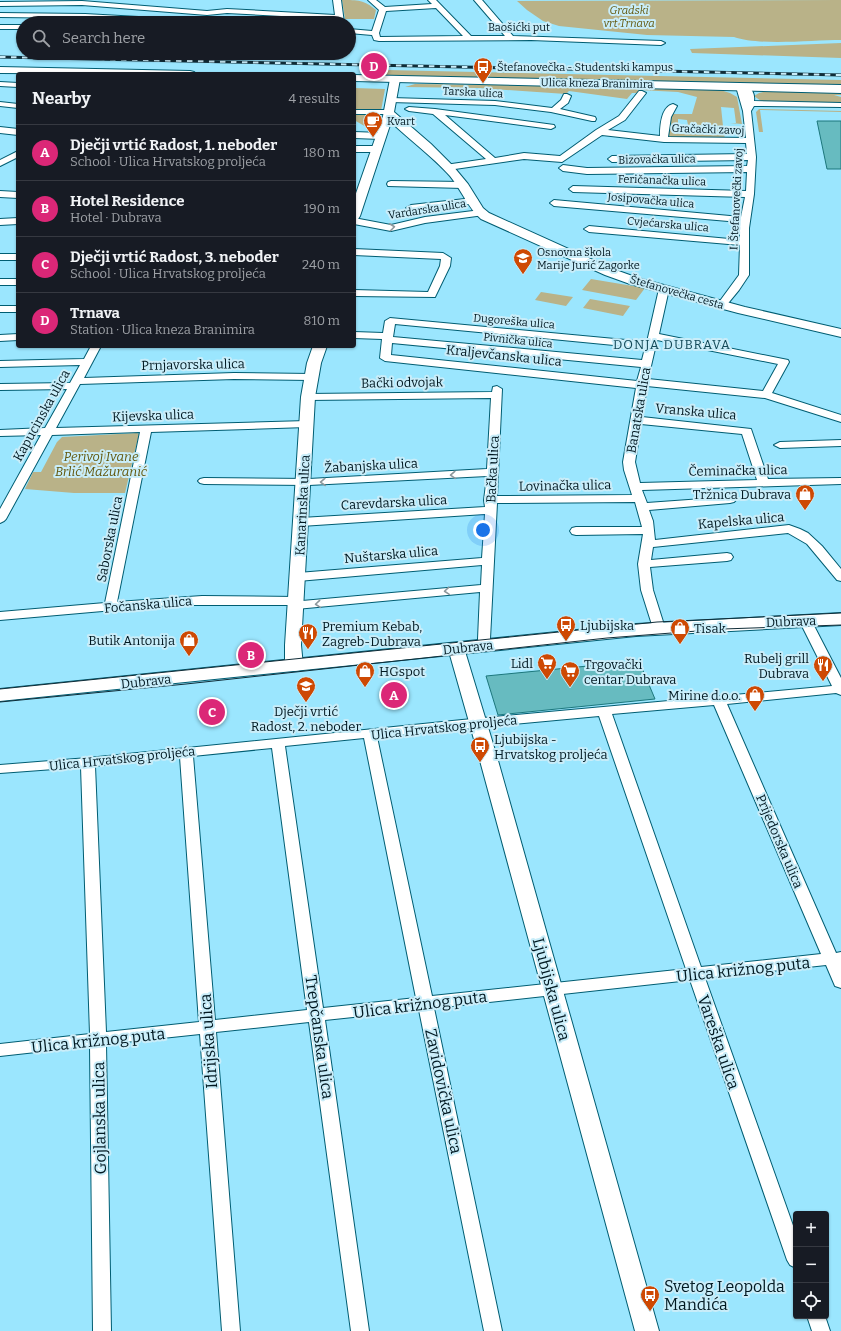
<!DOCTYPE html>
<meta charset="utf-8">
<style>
body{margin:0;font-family:Bitter,serif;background:#20242c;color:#f1f3f6}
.controls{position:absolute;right:12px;bottom:12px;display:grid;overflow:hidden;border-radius:4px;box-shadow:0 1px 3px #0004}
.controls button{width:36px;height:36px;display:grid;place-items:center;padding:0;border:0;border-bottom:1px solid #363941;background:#171b24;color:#f1f3f6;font:20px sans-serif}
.you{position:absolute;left:483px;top:530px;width:14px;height:14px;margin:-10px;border:3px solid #fff;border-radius:50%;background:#1a73e8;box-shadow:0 0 0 6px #1a73e833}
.badge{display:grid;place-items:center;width:26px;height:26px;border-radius:50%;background:#db2777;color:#fff;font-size:13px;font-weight:700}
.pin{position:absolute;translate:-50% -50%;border:2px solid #fff;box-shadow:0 1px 4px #0006}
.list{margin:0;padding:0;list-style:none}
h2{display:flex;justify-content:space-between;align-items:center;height:52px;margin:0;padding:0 16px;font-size:17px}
h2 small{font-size:13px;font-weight:400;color:#9ea1a6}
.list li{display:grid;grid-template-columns:26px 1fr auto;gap:12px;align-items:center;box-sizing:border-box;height:56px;padding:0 16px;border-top:1px solid #363941}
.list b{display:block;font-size:15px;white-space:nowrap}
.list p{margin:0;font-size:13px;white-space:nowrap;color:#9ea1a6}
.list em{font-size:13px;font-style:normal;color:#9ea1a6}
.icon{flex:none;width:22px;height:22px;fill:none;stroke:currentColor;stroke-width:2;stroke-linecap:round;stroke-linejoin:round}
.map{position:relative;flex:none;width:841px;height:1331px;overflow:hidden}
.search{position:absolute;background:#171b24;box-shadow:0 1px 3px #0004;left:16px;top:16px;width:340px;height:44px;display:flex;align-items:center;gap:10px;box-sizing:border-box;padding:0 14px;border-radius:22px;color:#9ea1a6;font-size:15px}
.panel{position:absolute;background:#171b24;box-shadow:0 1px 3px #0004;left:16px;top:72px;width:340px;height:276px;border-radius:4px}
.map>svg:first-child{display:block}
.green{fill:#b9b288}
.building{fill:#67bbc0;stroke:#1c777c}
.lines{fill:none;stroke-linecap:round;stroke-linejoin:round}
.minor-casing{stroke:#005d72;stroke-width:2}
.tertiary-casing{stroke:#005d72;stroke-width:2}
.secondary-casing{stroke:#005d72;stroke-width:2}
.minor{fill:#fff;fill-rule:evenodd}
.tertiary{fill:#fff;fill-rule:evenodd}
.secondary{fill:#fff;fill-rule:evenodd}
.tram{stroke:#102d38;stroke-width:1}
.rail-casing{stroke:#102d38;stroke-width:3}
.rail{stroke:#c9edf9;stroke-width:2;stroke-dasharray:5.5;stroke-linecap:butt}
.oneway{stroke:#8c979b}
.labels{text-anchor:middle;stroke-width:4;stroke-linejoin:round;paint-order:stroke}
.far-park-label{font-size:11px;font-style:italic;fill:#63580e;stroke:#c9edf9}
.far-street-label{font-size:11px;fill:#001821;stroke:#c9edf9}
.far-poi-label{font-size:11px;fill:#001821;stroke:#c9edf9;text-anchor:start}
.far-quarter-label{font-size:13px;letter-spacing:1px;fill:#134a59;stroke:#c9edf9}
.street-label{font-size:13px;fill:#001821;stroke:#c9edf9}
.park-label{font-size:13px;font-style:italic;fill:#63580e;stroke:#c9edf9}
.poi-label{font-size:13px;fill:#001821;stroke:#c9edf9;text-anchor:start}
.near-street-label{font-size:16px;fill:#001821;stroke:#c9edf9}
.near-poi-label{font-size:16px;fill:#001821;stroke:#c9edf9;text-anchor:start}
</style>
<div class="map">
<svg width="841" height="1331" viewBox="0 0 841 1331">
<rect width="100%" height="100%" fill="#9be6fe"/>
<path class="green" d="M 342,0 C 358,0 364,0 376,10 L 374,19 L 345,19 Z
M 841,0 L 841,40 C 812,40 759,46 734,37 L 647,35 L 559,26 L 543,21 L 527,10 L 517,1 Z
M 841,43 L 841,58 L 692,53 L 690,49 Z
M 386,70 L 841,80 L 841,84 L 813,85 L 386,76 Z
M 415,84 L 503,85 L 720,90 L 730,93 L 737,97 L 742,124 L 730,123 L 736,123 L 734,108 L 721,107 L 723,126 L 688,125 L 687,120 L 678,119 L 678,126 L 723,127 L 725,139 L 738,139 L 737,128 L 731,128 L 737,127 L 739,139 L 667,138 L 669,114 L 692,114 L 697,97 L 678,92 L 639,90 L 637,93 L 632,93 L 627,99 L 569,91 L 566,94 L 479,88 L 405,87 Z
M 354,88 L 385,89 L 381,111 L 354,110 Z
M 771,90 L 841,93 L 841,95 L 834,95 L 841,97 L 841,102 L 837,103 L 761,101 L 754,96 L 759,93 Z
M 759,109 L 841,111 L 841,112 L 760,110 L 763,132 L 759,132 L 756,112 Z
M 381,113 L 379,120 L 374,127 L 368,128 L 354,120 L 354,114 Z
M 591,279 L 645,288 L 636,300 L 582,290 Z
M 541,292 L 573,297 L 566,306 L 535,300 Z
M 590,299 L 630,306 L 623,316 L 583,308 Z
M 137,433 L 139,434 L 125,493 L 74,493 L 25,489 L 33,472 L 41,472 L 57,442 L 62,437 Z"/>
<path class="building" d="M 817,121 L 841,121 L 841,169 L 827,169 Z
M 639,661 L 655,699 L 498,715 L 486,676 Z"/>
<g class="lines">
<g class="minor-casing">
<path id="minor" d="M 333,0 L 341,0 L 344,23 L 336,23 L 336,19 L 227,13 L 207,15 L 82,5 L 0,6 L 0,2 L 82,1 L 207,11 L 227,9 L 335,15 Z
M 368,0 L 376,0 L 385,7 L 432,4 L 428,0 L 436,0 L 471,36 L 505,36 L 474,0 L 482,0 L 513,36 L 661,41 L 665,43 L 661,45 L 531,40 L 379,41 L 374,40 L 372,35 L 349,33 L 349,29 L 372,31 L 379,10 ZM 436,8 L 463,36 L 380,37 L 379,33 L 386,11 Z
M 0,13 L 85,14 L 210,21 L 214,23 L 170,23 L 88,18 L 86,23 L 78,23 L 80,18 L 0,17 Z
M 0,25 L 23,25 L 23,29 L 0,29 Z
M 0,82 L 18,83 L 18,87 L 0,86 Z
M 742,85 L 748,85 C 752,90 755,94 754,101 L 841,103 L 841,107 L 754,106 L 751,111 L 756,157 L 754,194 L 749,228 L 749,275 L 739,290 L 725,307 L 722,308 L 717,305 L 739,275 L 740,245 L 589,232 L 584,229 L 589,226 L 740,240 L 740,222 L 554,206 L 550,203 L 554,200 L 741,217 L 745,197 L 573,192 L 569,189 L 573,186 L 746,191 L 747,172 L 587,174 L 563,171 L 559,168 L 563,165 L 587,168 L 747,166 L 748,160 L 612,162 L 608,159 L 612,156 L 747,154 L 746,143 L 664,142 L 602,135 L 562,162 L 524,159 L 448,170 L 445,169 L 444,167 L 445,165 L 486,159 L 433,114 L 409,111 L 405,109 L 409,107 L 435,109 L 554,125 L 555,127 L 551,129 L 445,115 L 495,158 L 524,153 L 560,156 L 596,130 L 619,116 L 639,91 L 642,91 L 646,93 L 625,120 L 608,130 L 660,136 C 660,126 661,107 673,104 L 677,106 L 671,117 L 668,137 L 746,138 L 743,111 L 737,90 Z
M 564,94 L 567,94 L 571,96 L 568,103 L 560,109 L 595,117 L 596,119 L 595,121 L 592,121 L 551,112 L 495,105 L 391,102 L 387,100 L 391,98 L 495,101 L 552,108 L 561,100 Z
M 0,102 L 18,104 L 18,108 L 0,106 Z
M 354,110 L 388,110 L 392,112 L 388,114 L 354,114 Z
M 0,127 L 18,129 L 18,135 L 0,133 Z
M 354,132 L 381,133 L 385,136 L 381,139 L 354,138 Z
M 354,146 L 376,146 L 380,149 L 376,152 L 354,152 Z
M 18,151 L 18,157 L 0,166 L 0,160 Z
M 391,181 L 463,182 L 467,185 L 463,188 L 388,186 L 387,184 L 388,182 Z
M 0,191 L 18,192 L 18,198 L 0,197 Z
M 474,198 L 477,199 L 478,201 L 477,203 L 411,211 L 406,208 L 411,205 Z
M 481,210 L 484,211 L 486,213 L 484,215 L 425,223 L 391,231 L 354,224 L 354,218 L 391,225 L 425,217 Z
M 18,218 L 18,224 L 0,225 L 0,219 Z
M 354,249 L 443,253 L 451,258 L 450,266 L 435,297 L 354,296 L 354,290 L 428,292 L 440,266 L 441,259 L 354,255 Z
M 0,254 L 18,254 L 18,260 L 0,260 Z
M 0,279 L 18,279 L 18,285 L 0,285 Z
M 664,286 L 669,289 L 659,334 L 788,360 L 789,362 L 772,393 L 841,415 L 841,422 L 765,398 L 647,386 L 642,417 L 751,429 L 768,479 L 841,478 L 841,484 L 642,490 L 647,503 L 730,497 L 734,498 L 736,500 L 734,502 L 730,503 L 649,510 L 653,521 L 655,540 L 789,525 L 800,529 L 808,533 L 822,546 L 841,569 L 841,581 L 837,580 L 807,544 L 788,533 L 653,547 L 651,560 L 727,553 L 731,554 L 733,557 L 731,560 L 727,561 L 650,567 L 653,590 L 665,628 L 663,631 L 655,631 L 653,628 L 641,590 L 638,564 L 643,534 L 576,535 L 572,534 L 570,531 L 572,528 L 576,527 L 642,527 L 635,502 L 497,503 L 490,639 L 491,645 L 490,648 L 480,648 L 478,639 L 480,592 L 296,609 L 292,608 L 290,605 L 171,605 L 0,620 L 0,612 L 105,603 L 140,432 L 52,435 L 6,519 L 4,521 L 0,523 L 0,509 L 41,435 L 0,436 L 0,430 L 45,428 L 67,389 L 0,390 L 0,384 L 70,383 L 80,365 L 0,367 L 0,361 L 84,359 L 91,346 L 101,346 L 84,378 L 234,373 L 311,374 L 316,377 L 311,380 L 234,379 L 80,384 L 56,428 L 307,421 L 312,424 L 307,427 L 151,432 L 117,602 L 202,596 L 296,597 L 300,598 L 302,601 L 481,585 L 482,565 L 298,581 L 294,580 L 292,577 L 294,574 L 298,573 L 482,558 L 485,514 L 301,526 L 297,524 L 295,522 L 297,520 L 301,518 L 485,507 L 484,500 L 487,476 L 309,485 L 204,484 L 200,483 L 198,481 L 200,479 L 204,478 L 309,479 L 487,469 L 491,398 L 308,400 L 303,397 L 308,394 L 492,392 L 493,387 L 497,386 L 502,389 L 497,496 L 632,495 L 624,470 L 623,462 L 636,388 L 385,361 L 380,358 L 382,339 L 354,338 L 354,332 L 383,333 L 385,321 L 390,318 L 647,342 L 659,289 ZM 395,324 L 645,348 L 642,360 L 393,337 ZM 657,340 L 778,364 L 763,391 L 648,379 ZM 392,343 L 641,367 L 637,381 L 391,355 ZM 641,424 L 742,434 L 757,480 L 640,483 L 635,462 Z
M 0,306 L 18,306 L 18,312 L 0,312 Z
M 18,334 L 18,340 L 0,341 L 0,335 Z
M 841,440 L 841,446 L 780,448 L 774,445 L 780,442 Z
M 805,616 L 809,617 L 811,620 L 841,678 L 841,695 L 836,693 L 727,704 L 836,953 L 841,952 L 841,988 L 835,986 L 826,965 L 705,978 L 796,1234 L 796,1268 L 790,1265 L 787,1260 L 690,980 L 434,1008 L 502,1331 L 484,1331 L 419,1010 L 325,1020 L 369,1331 L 351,1331 L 309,1022 L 216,1032 L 240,1331 L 222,1331 L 200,1034 L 106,1044 L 111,1331 L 93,1331 L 90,1046 L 0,1056 L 0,1044 L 90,1034 L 81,767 L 0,773 L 0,765 L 88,758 L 462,720 L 832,686 L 799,620 L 801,617 ZM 714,705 L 821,954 L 701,967 L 612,714 ZM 599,716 L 686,969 L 432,996 L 377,737 ZM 364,738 L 416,998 L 323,1008 L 285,746 ZM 272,748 L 307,1010 L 215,1020 L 193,756 ZM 180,757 L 199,1022 L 106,1032 L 95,766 Z
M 807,1316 L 825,1316 L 830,1331 L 812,1331 Z"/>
</g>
<g class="tertiary-casing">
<path id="tertiary" d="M 395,76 L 400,79 L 394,112 L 431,144 L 453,166 L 468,184 L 483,208 L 489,213 L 613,269 L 638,278 L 745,307 L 841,329 L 841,337 L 738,313 L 630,284 L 605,275 L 481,219 C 468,208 461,189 450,176 C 432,156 411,141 391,122 L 360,216 L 358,219 L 354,220 L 354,199 L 383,116 L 390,79 Z
M 313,346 L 327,346 L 321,363 L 315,397 L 301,645 L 303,666 L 300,670 L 294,671 L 288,670 L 285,666 L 285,645 L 301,397 L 307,363 Z
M 456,643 L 462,644 L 464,648 L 497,757 L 659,1331 L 635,1331 L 479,757 L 448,648 L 450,644 Z"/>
</g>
<g class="secondary-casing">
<path id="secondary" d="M 0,67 L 190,71 L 194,72 L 196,74 L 0,73 Z
M 354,75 L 841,85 L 841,93 L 354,81 Z
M 841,613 L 841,625 L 636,636 L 0,701 L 0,689 L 636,624 Z"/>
</g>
<use href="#minor" class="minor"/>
<use href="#tertiary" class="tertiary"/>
<use href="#secondary" class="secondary"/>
<path class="tram" d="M 0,689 L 657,622 L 841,613
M 0,702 L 186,684 L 607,638 L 723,629 L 841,625"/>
<g class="rail-casing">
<path id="rail" d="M 0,57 L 841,75"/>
</g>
<use href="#rail" class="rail"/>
</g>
<defs><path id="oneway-chevron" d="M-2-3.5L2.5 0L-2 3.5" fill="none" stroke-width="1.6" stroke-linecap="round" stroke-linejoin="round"/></defs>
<g class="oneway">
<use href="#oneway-chevron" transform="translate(392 227) rotate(-7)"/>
<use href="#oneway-chevron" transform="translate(453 475) rotate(177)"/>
<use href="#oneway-chevron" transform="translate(323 482) rotate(178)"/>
<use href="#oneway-chevron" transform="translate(447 591) rotate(175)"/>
<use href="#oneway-chevron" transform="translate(318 604) rotate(175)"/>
</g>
<defs>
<g id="bus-pin" transform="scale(1)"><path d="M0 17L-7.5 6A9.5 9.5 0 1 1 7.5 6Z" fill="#ce4903" stroke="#c9edf9"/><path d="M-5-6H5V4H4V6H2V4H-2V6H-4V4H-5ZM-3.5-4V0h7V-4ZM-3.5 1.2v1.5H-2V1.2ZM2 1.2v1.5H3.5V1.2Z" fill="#fff"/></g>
<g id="cafe-pin" transform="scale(1)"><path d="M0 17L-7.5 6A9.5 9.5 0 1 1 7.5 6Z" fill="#ce4903" stroke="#c9edf9"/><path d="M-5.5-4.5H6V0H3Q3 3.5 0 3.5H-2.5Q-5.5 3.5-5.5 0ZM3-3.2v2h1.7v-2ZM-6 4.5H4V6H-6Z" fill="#fff"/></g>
<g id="school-pin" transform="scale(1)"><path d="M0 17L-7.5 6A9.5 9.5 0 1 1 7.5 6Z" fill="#ce4903" stroke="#c9edf9"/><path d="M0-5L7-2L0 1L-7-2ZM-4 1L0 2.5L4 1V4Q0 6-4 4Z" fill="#fff"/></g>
<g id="shop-pin" transform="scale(1)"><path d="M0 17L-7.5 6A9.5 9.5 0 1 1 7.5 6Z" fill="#ce4903" stroke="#c9edf9"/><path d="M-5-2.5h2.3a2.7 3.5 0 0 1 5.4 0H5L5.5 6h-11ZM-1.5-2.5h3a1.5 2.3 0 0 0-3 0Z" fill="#fff"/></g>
<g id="restaurant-pin" transform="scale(1)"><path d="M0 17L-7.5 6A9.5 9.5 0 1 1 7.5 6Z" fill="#ce4903" stroke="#c9edf9"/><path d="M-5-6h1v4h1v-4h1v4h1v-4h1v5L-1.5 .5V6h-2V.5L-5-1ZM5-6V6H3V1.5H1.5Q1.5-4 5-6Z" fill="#fff"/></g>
<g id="supermarket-pin" transform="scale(1)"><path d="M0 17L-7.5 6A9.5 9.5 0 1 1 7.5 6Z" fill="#ce4903" stroke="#c9edf9"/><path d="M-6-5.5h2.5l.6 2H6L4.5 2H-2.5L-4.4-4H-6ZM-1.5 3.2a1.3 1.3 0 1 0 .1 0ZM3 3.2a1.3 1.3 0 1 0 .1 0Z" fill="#fff"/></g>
</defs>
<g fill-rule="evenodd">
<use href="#bus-pin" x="483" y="67"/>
<use href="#cafe-pin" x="373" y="121"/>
<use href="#school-pin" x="523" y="258"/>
<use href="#shop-pin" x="805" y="494"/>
<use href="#bus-pin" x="566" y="625"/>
<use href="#shop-pin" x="680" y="628"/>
<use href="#restaurant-pin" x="308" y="633"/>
<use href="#shop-pin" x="189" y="640"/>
<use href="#supermarket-pin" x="547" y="663"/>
<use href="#restaurant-pin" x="823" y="665"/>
<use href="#shop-pin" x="365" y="671"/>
<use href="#supermarket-pin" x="570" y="671"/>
<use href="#school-pin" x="306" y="686"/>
<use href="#shop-pin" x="755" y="695"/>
<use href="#bus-pin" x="480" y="746"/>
<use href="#bus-pin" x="650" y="1295"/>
</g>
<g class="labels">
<g class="far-park-label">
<text x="629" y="14">Gradski<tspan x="629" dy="13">vrt Trnava</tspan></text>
</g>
<g class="far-street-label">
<text x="519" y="31">Baošićki put</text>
<text transform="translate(597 83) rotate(1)" y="4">Ulica kneza Branimira</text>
<text transform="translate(473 92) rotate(3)" y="4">Tarska ulica</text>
<text transform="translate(708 129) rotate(2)" y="4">Gračački zavoj</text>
<text transform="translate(657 159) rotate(-1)" y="4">Bizovačka ulica</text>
<text transform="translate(662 180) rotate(2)" y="4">Feričanačka ulica</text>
<text transform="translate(736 199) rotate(-87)" y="4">I. Štefanovečki zavoj</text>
<text transform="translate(651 200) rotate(5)" y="4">Josipovačka ulica</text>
<text transform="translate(427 209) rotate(-9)" y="4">Vardarska ulica</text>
<text transform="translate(668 224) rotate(5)" y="4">Cvjećarska ulica</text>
<text transform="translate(677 292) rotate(16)" y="4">Štefanovečka cesta</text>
<text transform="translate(514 321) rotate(5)" y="4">Dugoreška ulica</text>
<text transform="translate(518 340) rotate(6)" y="4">Pivnička ulica</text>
</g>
<g class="far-poi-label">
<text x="497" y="71">Štefanovečka - Studentski kampus</text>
<text x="387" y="125">Kvart</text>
<text x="537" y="256">Osnovna škola<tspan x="537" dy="13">Marije Jurić Zagorke</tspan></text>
</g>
<g class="far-quarter-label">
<text x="672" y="349">DONJA DUBRAVA</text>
</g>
<g class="street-label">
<text transform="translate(504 355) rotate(6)" y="5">Kraljevčanska ulica</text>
<text transform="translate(193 364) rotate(-1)" y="5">Prnjavorska ulica</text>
<text transform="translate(402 382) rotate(-1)" y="5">Bački odvojak</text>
<text transform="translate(638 410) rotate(-80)" y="5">Banatska ulica</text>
<text transform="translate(696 411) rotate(5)" y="5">Vranska ulica</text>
<text transform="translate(41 415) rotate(-61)" y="5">Kapucinska ulica</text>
<text transform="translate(153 415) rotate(-2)" y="5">Kijevska ulica</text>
<text transform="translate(371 465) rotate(-3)" y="5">Žabanjska ulica</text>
<text transform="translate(492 469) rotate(-87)" y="5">Bačka ulica</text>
<text transform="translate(738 470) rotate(-1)" y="5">Čeminačka ulica</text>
<text transform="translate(565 485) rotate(-1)" y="5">Lovinačka ulica</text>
<text transform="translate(394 502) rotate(-3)" y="5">Carevdarska ulica</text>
<text transform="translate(302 505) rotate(-87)" y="5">Kanarinska ulica</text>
<text transform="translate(741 520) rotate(-5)" y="5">Kapelska ulica</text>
<text transform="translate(109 539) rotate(-79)" y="5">Saborska ulica</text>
<text transform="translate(391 554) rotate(-5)" y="5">Nuštarska ulica</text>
<text transform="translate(148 604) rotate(-5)" y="5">Fočanska ulica</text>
<text transform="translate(791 621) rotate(-2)" y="5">Dubrava</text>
<text transform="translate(468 647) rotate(-6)" y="5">Dubrava</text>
<text transform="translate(146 681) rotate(-6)" y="5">Dubrava</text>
<text transform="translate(444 727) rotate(-6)" y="5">Ulica Hrvatskog proljeća</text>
<text transform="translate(122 758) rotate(-6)" y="5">Ulica Hrvatskog proljeća</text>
<text transform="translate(780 841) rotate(67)" y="5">Prijedorska ulica</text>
</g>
<g class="park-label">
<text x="101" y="461">Perivoj Ivane<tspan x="101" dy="15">Brlić Mažuranić</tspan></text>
</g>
<g class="poi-label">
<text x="791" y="499" text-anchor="end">Tržnica Dubrava</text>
<text x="580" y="630">Ljubijska</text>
<text x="322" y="631">Premium Kebab,<tspan x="322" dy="15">Zagreb-Dubrava</tspan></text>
<text x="694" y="633">Tisak</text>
<text x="175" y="645" text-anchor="end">Butik Antonija</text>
<text x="809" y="663" text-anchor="end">Rubelj grill<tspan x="809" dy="15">Dubrava</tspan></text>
<text x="533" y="668" text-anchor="end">Lidl</text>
<text x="584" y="669">Trgovački<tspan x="584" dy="15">centar Dubrava</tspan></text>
<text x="379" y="676">HGspot</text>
<text x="741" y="700" text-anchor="end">Mirine d.o.o.</text>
<text x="306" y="716" text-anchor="middle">Dječji vrtić<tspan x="306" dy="15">Radost, 2. neboder</tspan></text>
<text x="494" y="744">Ljubijska -<tspan x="494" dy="15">Hrvatskog proljeća</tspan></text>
</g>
<g class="near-street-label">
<text transform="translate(743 969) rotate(-6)" y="6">Ulica križnog puta</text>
<text transform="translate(552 989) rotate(75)" y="6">Ljubijska ulica</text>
<text transform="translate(420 1004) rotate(-7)" y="6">Ulica križnog puta</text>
<text transform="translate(320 1037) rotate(82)" y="6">Trepčanska ulica</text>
<text transform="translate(98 1040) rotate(-6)" y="6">Ulica križnog puta</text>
<text transform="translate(208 1041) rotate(-94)" y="6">Idrijska ulica</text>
<text transform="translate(719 1042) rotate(71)" y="6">Vareška ulica</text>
<text transform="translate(444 1091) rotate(78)" y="6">Zavidovička ulica</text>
<text transform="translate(99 1118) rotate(-91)" y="6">Gojlanska ulica</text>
</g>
<g class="near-poi-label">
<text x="664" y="1292">Svetog Leopolda<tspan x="664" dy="18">Mandića</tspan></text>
</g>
</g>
</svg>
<div class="controls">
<button>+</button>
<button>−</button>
<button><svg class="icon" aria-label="locate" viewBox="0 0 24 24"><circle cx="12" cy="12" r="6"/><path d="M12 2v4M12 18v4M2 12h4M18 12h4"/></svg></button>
</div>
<div class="you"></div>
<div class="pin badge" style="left:394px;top:695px">A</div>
<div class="pin badge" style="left:251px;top:655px">B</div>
<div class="pin badge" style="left:212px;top:712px">C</div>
<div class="pin badge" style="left:374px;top:66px">D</div>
<div class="search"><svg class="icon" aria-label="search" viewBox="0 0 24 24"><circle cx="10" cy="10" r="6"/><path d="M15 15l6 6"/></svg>Search here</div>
<section class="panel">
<h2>Nearby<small>4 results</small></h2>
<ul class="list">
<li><span class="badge">A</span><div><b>Dječji vrtić Radost, 1. neboder</b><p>School · Ulica Hrvatskog proljeća</p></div><em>180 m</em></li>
<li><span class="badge">B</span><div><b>Hotel Residence</b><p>Hotel · Dubrava</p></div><em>190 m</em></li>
<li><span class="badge">C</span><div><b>Dječji vrtić Radost, 3. neboder</b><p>School · Ulica Hrvatskog proljeća</p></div><em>240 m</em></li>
<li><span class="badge">D</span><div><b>Trnava</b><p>Station · Ulica kneza Branimira</p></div><em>810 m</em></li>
</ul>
</section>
</div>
